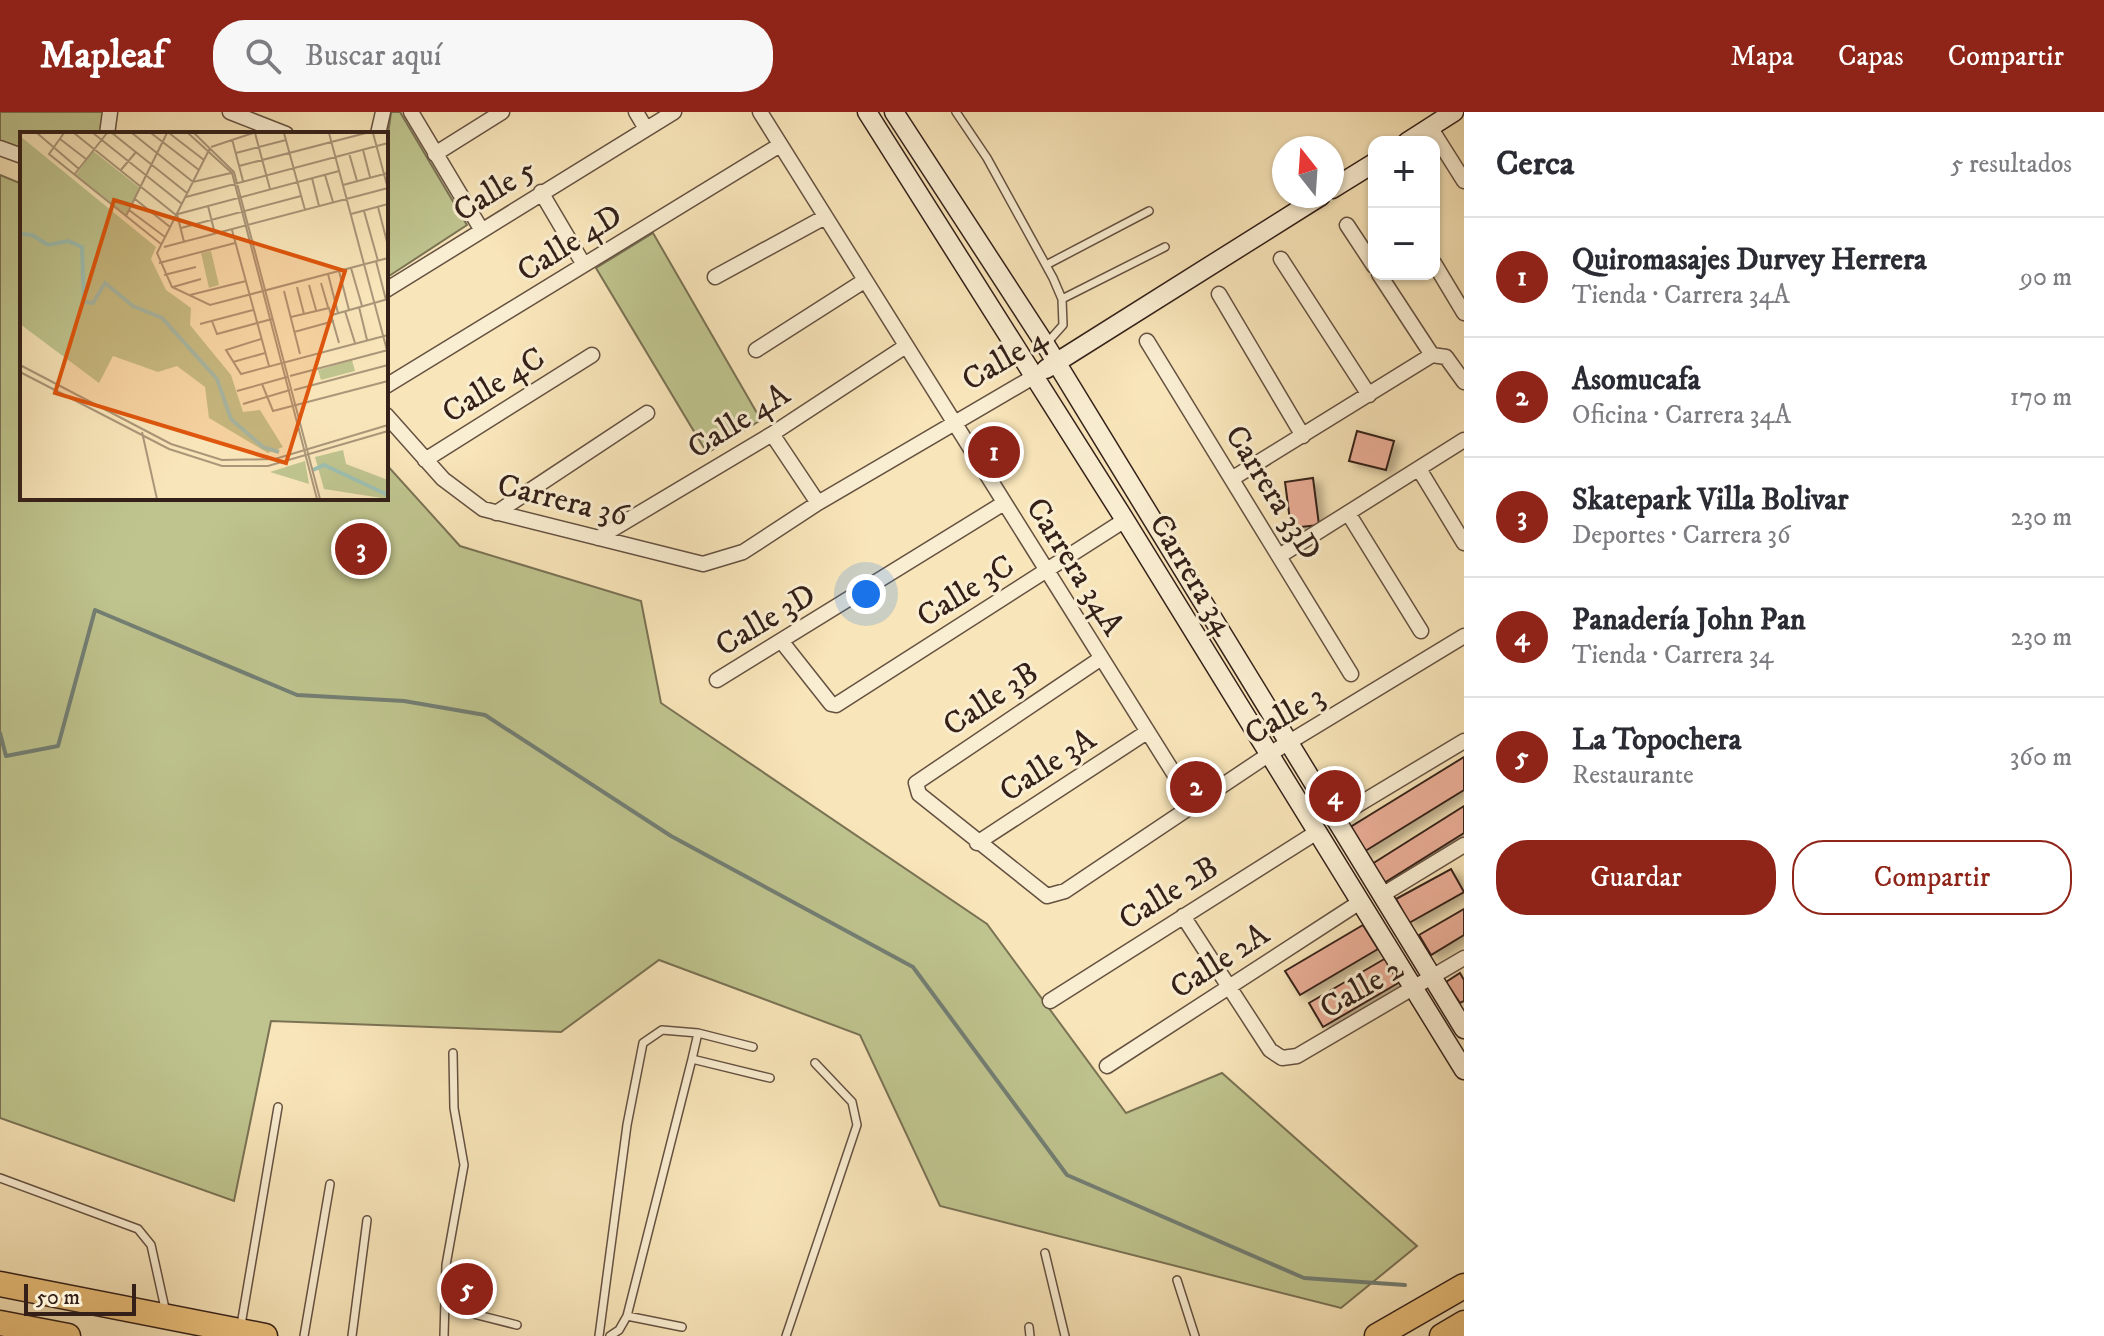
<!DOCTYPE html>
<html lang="es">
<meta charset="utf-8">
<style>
body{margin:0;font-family:"IM FELL DW Pica",serif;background:#f7f7f7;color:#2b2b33}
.controls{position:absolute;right:24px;top:24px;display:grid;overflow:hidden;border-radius:16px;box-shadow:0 2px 6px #0004}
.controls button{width:72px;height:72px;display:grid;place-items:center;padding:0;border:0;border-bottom:2px solid #e1e1e2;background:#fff;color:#2b2b33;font:40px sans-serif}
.compass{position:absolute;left:1272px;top:24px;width:72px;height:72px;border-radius:50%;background:#fff;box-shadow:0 2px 6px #0004;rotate:343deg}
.scale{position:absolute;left:24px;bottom:20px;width:112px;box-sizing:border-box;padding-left:8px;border:4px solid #342019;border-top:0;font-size:22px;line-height:28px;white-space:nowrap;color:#342019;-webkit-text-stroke:6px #faeed2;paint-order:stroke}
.you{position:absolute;left:866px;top:482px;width:28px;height:28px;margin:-20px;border:6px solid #fff;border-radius:50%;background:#1a73e8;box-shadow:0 0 0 12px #1a73e833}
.badge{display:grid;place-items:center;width:52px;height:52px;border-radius:50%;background:#8f2418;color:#fff;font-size:26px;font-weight:700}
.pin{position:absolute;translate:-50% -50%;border:4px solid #fff;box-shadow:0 2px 8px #0006}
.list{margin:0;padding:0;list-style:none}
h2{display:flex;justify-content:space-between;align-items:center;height:104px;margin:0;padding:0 32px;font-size:34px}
h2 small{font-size:26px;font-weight:400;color:#7c7c81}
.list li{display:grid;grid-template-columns:52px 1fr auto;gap:24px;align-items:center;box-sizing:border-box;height:120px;padding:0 32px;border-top:2px solid #e1e1e2}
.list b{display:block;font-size:30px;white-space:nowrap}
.list p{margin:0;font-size:26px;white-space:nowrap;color:#7c7c81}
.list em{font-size:26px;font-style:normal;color:#7c7c81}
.actions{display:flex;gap:16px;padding:24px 32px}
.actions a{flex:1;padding:18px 0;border:2px solid #8f2418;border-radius:32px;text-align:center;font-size:28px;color:#8f2418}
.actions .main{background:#8f2418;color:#fff}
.icon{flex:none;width:44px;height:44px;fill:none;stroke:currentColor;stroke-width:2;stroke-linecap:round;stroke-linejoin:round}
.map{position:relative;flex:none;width:1464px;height:1224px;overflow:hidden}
header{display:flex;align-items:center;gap:48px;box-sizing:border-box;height:112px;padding:0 40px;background:#8f2418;color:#fff}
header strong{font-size:38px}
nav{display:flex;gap:44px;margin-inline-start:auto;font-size:28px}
.search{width:560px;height:72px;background:#f7f7f7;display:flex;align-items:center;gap:20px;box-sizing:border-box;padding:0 28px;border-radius:32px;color:#7c7c81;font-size:30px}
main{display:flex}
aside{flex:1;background:#fff}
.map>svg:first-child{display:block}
.green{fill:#bfc48e;stroke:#7a7254;stroke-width:2}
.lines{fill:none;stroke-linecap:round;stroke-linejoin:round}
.stream{stroke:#737f74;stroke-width:4}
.building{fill:#ebae97;stroke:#342019;stroke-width:2;filter:url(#shadow)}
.lane-casing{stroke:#655141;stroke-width:10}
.street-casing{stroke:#655141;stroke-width:17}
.secondary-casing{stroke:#342019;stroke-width:21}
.highway-casing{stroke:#342019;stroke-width:27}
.lane{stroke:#faeed2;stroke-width:7}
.street{stroke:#faeed2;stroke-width:14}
.secondary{stroke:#faeed2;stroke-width:18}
.highway{stroke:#ecc27c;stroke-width:24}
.labels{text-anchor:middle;stroke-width:6;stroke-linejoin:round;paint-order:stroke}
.street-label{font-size:32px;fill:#342019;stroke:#faeed2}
.inset-river{fill:none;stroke:#9dbfb1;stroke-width:4}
.inset-road{fill:none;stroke:#aa9679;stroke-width:2}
.view{fill:#df560d;fill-opacity:0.15;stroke:#df560d;stroke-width:4}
.inset-edge{fill:none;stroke:#342019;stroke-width:4}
</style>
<header>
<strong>Mapleaf</strong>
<div class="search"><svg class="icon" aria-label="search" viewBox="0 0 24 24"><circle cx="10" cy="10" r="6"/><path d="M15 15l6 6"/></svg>Buscar aquí</div>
<nav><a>Mapa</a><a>Capas</a><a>Compartir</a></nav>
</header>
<main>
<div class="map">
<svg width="1464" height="1224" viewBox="0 0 1464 1224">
<defs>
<filter id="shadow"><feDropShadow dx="7" dy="4.5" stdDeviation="4" flood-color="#0004"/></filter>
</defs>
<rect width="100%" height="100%" fill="#f8e5b9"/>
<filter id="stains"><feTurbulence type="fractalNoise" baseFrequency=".0025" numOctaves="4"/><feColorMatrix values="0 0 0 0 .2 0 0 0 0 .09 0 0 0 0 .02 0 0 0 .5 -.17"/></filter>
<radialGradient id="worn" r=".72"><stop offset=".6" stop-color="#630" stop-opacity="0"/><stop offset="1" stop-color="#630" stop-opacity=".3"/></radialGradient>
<path class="green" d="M 0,0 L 105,0 L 101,22 L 22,22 L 22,40 L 0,31 Z
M 391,0 L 400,0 L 467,113 L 386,166 L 386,37 Z
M 0,63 L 22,72 L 22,386 L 386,386 L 386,352 L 460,434 L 641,489 L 661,591 L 987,812 L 1126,1001 L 1222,961 L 1417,1134 L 1341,1196 L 940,1094 L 860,923 L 659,848 L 561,920 L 271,909 L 234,1089 L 0,1006 Z
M 653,121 L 761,308 L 707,341 L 596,156 Z"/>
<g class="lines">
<path class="stream" d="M 0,621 L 6,644 L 58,634 L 95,498 L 297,583 L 404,589 L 485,603 L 671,724 L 913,855 L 1067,1063 L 1304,1166 L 1405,1173"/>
</g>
<path class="building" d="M 1357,319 L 1394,329 L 1386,358 L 1349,349 Z
M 1313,366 L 1319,413 L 1291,416 L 1285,370 Z
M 1464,645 L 1464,678 L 1362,741 L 1347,717 Z
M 1334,667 L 1350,693 L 1336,701 L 1321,676 Z
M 1464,694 L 1464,721 L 1384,771 L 1372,752 Z
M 1451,757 L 1464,780 L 1409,811 L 1396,787 Z
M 1464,797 L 1464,823 L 1431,843 L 1419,823 Z
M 1363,813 L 1378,837 L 1300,883 L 1285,859 Z
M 1386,846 L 1400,870 L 1323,915 L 1309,891 Z
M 1460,861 L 1464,868 L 1464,889 L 1460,891 L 1446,870 Z"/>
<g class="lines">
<g class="lane-casing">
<path id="lane" d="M 956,0 L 987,46 L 1053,166 L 1062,187 L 1063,213 L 1047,231
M 1048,152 L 1149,99
M 1062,187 L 1165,135
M 698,921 L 753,935
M 0,1066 L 138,1117 L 151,1133 L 166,1201
M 1045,1141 L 1065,1224
M 1177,1168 L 1195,1224
M 446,1195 L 517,1213
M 627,1204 L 682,1215
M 241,1213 L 278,995
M 1029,1215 L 1030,1224
M 304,1224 L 330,1072
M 352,1224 L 367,1108
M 444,1224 L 446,1153 L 464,1053 L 454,996 L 453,941
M 599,1224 L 627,1013 L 643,931 L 662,918 L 698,921 L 692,947
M 610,1224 L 619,1218 L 627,1204 L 692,947 L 770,966
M 786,1224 L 857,1013 L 852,990 L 815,951"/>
</g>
<g class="street-casing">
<path id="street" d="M 230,0 L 286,22
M 411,0 L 481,117
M 636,0 L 646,17
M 760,0 L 1193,692
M 1430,15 L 1464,69
M 107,22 L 110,0
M 378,22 L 383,0
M 0,36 L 22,44
M 435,42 L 502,0
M 541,80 L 584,153
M 1347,113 L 1374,154
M 1281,147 L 1369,283
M 1434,151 L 1464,201
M 1379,162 L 1432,243
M 715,165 L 825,105
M 386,178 L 674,0
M 1219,182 L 1303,324
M 1147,229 L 1351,562
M 756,238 L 864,169
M 386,274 L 780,33
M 386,303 L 443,367 L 483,397 L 703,452 L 743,440 L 818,391 L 1035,264
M 772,322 L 818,391
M 425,348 L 592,243
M 1419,357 L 1464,431
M 1233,366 L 1432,243 L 1446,245 L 1464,270
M 496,401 L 647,301
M 1348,401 L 1421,519
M 598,426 L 772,322 L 906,234
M 1281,443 L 1464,328
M 782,530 L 831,592 L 836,593 L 1125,408
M 1100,547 L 916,671 L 919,682 L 1047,784 L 1065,779 L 1268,643 L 1464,524
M 717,568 L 1004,391
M 1336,706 L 1464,629
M 977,731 L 1147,620
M 1382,783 L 1464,733
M 1183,804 L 1270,938 L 1282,946 L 1297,944 L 1464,846
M 1050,889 L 1317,720
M 1107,954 L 1360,790"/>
</g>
<g class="secondary-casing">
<path id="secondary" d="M 867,0 L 1125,408 L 1464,958
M 894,0 L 1045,232 L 1464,917
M 1407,30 L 1454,0
M 1332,77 L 1374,51
M 1046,257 L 1321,84"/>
</g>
<g class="highway-casing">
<path id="highway" d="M 0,1172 L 265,1224
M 0,1211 L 68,1224
M 1377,1224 L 1464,1174
M 1442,1224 L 1464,1211"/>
</g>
<use href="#lane" class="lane"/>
<use href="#street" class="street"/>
<use href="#secondary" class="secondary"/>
<use href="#highway" class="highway"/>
</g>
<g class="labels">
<g class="street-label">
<text transform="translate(494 77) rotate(-32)" y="11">Calle 5</text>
<text transform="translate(569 130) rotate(-32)" y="11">Calle 4D</text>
<text transform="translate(1004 246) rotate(-31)" y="11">Calle 4</text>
<text transform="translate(493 272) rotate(-32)" y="11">Calle 4C</text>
<text transform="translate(738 308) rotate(-32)" y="11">Calle 4A</text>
<text transform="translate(1274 380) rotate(58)" y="11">Carrera 33D</text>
<text transform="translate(563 387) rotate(14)" y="11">Carrera 36</text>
<text transform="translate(1076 454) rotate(58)" y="11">Carrera 34A</text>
<text transform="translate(1193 462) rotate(59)" y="11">Carrera 34</text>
<text transform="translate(965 478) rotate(-32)" y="11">Calle 3C</text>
<text transform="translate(765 507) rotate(-31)" y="11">Calle 3D</text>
<text transform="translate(990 586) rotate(-34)" y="11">Calle 3B</text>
<text transform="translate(1284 602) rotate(-31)" y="11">Calle 3</text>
<text transform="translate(1047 652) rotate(-33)" y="11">Calle 3A</text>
<text transform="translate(1168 780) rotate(-32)" y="11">Calle 2B</text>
<text transform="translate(1219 848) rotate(-33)" y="11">Calle 2A</text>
<text transform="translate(1361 875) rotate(-30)" y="11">Calle 2</text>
</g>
</g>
<g transform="translate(20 20)">
<rect width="368" height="368" fill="#f8e5b9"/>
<path d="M 0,4 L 136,115 L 131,127 L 146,158 L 171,176 L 170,193 L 211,243 L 223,280 L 240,278 L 263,315 L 248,321 L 189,286 L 185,255 L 157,234 L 138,240 L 93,224 L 79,251 L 0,192 ZM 73,19 L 120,56 L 105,84 L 56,43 ZM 191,119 L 199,153 L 189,156 L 181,121 ZM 332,228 L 335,239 L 301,248 L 298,238 ZM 323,318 L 326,332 L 368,348 L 368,367 L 304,357 L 295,325 ZM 285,329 L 289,352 L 250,340 Z" fill="#bfc48e"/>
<path class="inset-river" d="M 0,102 L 12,103 L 28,113 L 48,109 L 62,115 L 64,170 L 73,171 L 85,151 L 113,174 L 142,186 L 197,247 L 211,287 L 243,315 L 259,320M 293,338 L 304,333 L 368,363"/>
<path class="inset-road" d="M 17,1 L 59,37M 44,1 L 29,22 L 141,112M 54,1 L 156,83M 73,1 L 162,72M 92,1 L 167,61M 112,1 L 173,50 L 211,41M 131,1 L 179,38M 149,1 L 184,28M 168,1 L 212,41 L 297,367M 174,1 L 214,40 L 300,367M 235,1 L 250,57M 264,1 L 285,78M 309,1 L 368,222M 353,1 L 368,57M 40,7 L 66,27M 212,7 L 223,49M 191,15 L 233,1M 190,16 L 137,121 L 152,155 L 190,173 L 368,126M 343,18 L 350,45M 216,21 L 266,8M 329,21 L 337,49M 219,34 L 346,1M 100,39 L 116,20M 54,43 L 87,1M 305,43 L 313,70M 292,46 L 299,74M 323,53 L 368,41M 166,65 L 368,11M 115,67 L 150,95M 188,74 L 195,102M 358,75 L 367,110M 109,78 L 145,105M 344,79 L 358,129M 157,82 L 164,110M 158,82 L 319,39M 331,82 L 368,72M 106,84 L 147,1M 161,96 L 281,64M 212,98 L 249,234M 144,115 L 368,56M 356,129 L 366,168M 139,131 L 215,111M 331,136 L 342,174M 319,139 L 329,178M 308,142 L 318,181M 144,143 L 176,135M 301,151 L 308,175M 289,153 L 296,178M 153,155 L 181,147M 277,155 L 284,182M 264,159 L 280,222M 170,163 L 226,149M 339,175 L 347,208M 325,179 L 335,211M 312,183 L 368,167M 271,185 L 309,176 L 319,211M 192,189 L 197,202 L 252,187M 180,192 L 233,178M 274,200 L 314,189M 241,207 L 206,218 L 221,242 L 368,203M 213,230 L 245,221M 0,233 L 151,312 L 202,328 L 255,327 L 368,293M 0,240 L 149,317 L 202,334 L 248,334 L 368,299M 270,244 L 368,218M 242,252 L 253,279 L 368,249M 274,258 L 368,233M 217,259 L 267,245M 223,272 L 270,258M 122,300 L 137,367"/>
<path class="view" d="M 94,68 L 325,139 L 266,331 L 35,261 Z"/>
<rect width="368" height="368" class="inset-edge"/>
</g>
<rect width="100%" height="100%" filter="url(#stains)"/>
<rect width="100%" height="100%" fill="url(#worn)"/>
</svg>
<div class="controls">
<button>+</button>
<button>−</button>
</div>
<svg class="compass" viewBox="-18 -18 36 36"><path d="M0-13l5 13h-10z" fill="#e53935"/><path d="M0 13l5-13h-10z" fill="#7c7c81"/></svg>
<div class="scale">50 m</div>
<div class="you"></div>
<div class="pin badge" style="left:994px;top:340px">1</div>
<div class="pin badge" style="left:1196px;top:675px">2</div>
<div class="pin badge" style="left:361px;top:437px">3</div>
<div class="pin badge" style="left:1335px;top:684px">4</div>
<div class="pin badge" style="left:467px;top:1177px">5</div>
</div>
<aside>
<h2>Cerca<small>5 resultados</small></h2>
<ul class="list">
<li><span class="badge">1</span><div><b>Quiromasajes Durvey Herrera</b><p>Tienda · Carrera 34A</p></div><em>90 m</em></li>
<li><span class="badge">2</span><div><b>Asomucafa</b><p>Oficina · Carrera 34A</p></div><em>170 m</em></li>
<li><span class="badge">3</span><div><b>Skatepark Villa Bolivar</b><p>Deportes · Carrera 36</p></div><em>230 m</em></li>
<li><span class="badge">4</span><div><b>Panadería John Pan</b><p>Tienda · Carrera 34</p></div><em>230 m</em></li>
<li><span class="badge">5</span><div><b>La Topochera</b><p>Restaurante</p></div><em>360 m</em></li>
</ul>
<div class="actions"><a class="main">Guardar</a><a>Compartir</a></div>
</aside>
</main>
